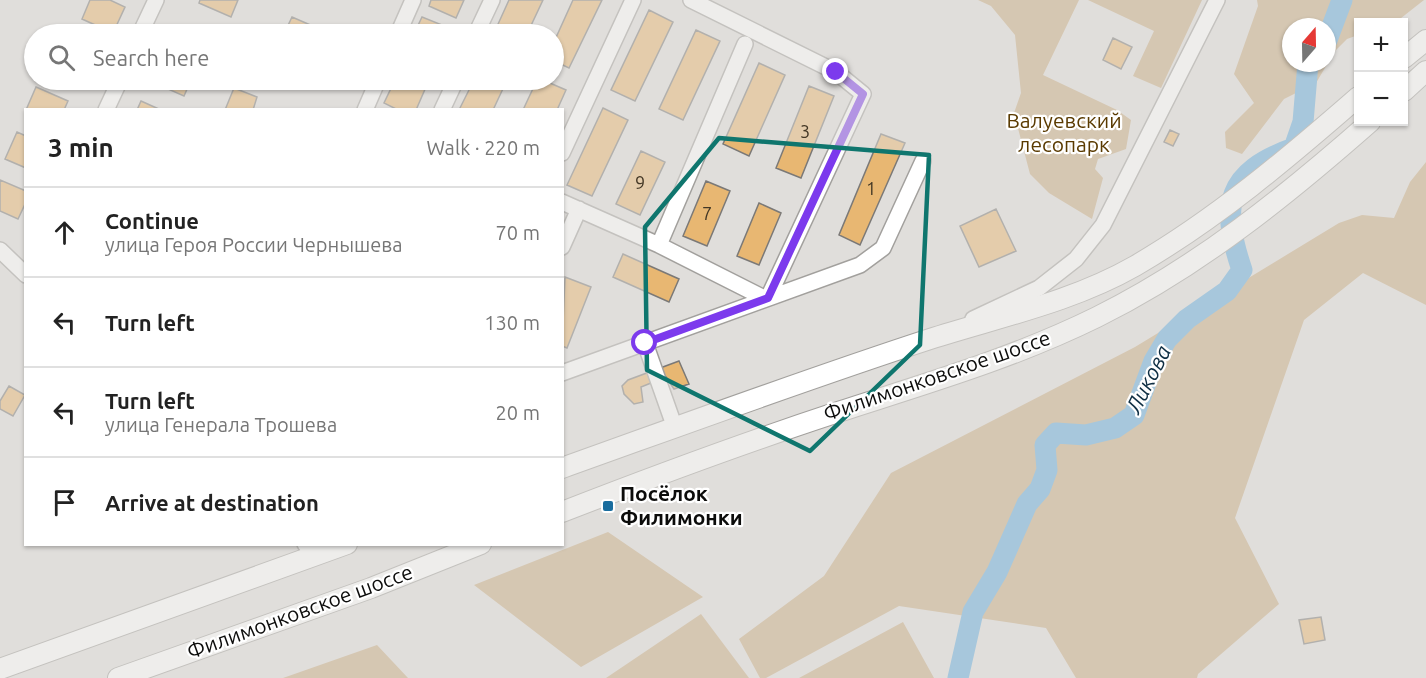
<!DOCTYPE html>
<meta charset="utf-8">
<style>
body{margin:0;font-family:Ubuntu,sans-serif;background:#f6f6f6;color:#222}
.controls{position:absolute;right:18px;top:18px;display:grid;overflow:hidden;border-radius:0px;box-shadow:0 2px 4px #0004}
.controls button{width:54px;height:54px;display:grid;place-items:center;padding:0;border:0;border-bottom:2px solid #e0e0e0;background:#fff;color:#222;font:30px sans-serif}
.compass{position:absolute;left:1282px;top:18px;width:54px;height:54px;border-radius:50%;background:#fff;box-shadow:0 2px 4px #0004;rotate:20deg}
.stop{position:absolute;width:18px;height:18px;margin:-14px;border:4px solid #7c3aed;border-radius:50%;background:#fff}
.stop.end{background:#7c3aed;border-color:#fff;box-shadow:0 2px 6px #0008}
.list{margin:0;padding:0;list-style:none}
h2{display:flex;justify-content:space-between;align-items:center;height:78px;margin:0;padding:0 24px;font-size:26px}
h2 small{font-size:20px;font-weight:400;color:#767676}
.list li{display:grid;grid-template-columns:39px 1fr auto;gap:18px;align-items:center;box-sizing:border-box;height:90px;padding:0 24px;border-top:2px solid #e0e0e0}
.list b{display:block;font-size:22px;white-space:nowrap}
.list p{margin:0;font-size:20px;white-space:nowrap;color:#767676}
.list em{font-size:20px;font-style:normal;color:#767676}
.icon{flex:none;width:33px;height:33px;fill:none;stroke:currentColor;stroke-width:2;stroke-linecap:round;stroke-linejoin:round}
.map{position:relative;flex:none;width:1426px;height:678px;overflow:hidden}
.search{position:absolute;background:#fff;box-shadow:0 2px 4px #0004;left:24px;top:24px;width:540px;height:66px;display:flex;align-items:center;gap:15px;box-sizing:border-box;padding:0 21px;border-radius:33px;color:#767676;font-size:22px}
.panel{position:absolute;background:#fff;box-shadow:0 2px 4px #0004;left:24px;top:108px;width:540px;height:438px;border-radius:0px}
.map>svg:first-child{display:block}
.green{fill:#c8aa81;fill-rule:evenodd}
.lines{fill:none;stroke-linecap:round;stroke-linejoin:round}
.river{stroke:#62abdd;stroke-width:21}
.building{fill:#e8b772;stroke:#7b7977;stroke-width:1.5}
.minor-casing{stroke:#a2a09d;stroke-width:18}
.major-casing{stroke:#a2a09d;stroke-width:22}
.minor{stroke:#fff;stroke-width:15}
.major{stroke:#fff;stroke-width:20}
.route{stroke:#7c3aed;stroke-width:8}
.marked{fill:none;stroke:#0f766e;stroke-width:4.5;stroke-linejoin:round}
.poi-dot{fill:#1a6d9e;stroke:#fff;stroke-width:2}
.labels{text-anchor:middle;stroke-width:4.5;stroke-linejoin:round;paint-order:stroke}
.number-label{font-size:18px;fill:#433725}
.park-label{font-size:21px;fill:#5a3a00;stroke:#fff}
.street-label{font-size:21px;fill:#0c0c0b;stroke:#fff}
.poi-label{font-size:21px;font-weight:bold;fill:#0c0c0b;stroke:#fff;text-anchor:start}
.water-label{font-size:22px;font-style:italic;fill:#0e2e43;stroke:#fff}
</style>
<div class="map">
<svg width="1426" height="678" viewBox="0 0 1426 678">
<rect width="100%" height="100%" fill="#e0dedb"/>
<path class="green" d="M 978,0 L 1079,0 L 1043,75 L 1117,110 L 1131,120 L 1126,149 L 1098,159 L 1095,169 L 1103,178 L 1092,219 L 1049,193 L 1030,174 L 1014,113 L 1021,93 L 1015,35 L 991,6 Z
M 1088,0 L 1202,0 L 1161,88 L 1133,76 L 1154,31 Z
M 1257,0 L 1424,0 L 1396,22 L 1358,22 L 1358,35 L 1347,39 L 1335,51 L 1316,83 L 1284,99 L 1242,154 L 1226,148 L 1225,132 L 1254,103 L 1234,74 L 1258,6 ZM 1291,27 L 1327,27 L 1327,63 L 1291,63 Z
M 1426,162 L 1426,305 L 1363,273 L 1304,320 L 1235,518 L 1279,604 L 1198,674 L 1197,678 L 1076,678 L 1046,628 L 899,606 L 766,678 L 760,678 L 739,639 L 824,576 L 891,473 L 1135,347 L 1339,223 L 1362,215 L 1394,218 L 1410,182 Z
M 608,532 L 703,597 L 581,667 L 474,585 Z
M 701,614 L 749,678 L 606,678 Z
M 903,622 L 934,678 L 799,678 Z
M 377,645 L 408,678 L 283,678 Z"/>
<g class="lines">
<path class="river" d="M 1327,40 L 1342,0
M 958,678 L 973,612 L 997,572 L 1027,504 L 1040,489 L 1047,470 L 1045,445 L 1056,433 L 1086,435 L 1115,428 L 1134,415 L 1154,361 L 1167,339 L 1187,319 L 1227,291 L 1242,270 C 1220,205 1226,172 1294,148 L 1303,122 L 1308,63"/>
</g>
<path class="building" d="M 90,0 L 110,0 L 125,7 L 113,33 L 82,19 Z
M 200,0 L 238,0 L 231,17 L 199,3 Z
M 431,0 L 464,0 L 456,18 L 429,6 Z
M 509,0 L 543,0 L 527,34 L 494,33 Z
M 573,0 L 602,0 L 569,68 L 554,61 L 554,42 Z
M 649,10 L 673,22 L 635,101 L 611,90 Z
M 292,17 L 331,34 L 284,34 Z
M 422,17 L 452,29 L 449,34 L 414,34 Z
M 696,30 L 720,41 L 683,120 L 659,109 Z
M 1113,38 L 1132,47 L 1121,69 L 1103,60 Z
M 759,63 L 785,75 L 749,156 L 723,144 Z
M 153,80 L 191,80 L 184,96 L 152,82 Z
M 395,80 L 429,80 L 416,110 L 398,110 L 384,103 Z
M 474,80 L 507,80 L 493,110 L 459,110 Z
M 537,80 L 543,80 L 566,90 L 557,110 L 523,110 Z
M 809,86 L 834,96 L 801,178 L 776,168 Z
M 36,87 L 68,101 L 64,110 L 26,110 Z
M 234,88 L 257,97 L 253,110 L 225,110 Z
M 141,101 L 161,110 L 137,110 Z
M 603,108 L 628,120 L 592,196 L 567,185 Z
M 1170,130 L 1179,134 L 1173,146 L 1164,142 Z
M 17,132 L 26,136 L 26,168 L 5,159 Z
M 881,134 L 905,143 L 860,245 L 839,235 Z
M 641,151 L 665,162 L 640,215 L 616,204 Z
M 0,180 L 26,191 L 26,202 L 18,219 L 0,211 Z
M 706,181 L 730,191 L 707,246 L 683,236 Z
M 759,203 L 781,213 L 759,265 L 737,256 Z
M 996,209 L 1016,251 L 979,267 L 960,226 Z
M 623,254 L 679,279 L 669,302 L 613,277 Z
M 565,277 L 591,287 L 567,348 L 562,346 Z
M 679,361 L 689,384 L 674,389 L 666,377 L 641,387 L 643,402 L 634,404 L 624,394 L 622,386 L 628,380 Z
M 9,386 L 25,395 L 13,416 L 0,409 L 0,401 Z
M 1321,617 L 1325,640 L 1304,644 L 1299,620 Z"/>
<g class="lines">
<g class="minor-casing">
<path id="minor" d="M 691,0 L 836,72 L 863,94 L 768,298
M 140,34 L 156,0
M 398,34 L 413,0
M 476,34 L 492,0
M 106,110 L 120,80
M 365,110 L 378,80
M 442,110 L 456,80
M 562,153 L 633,0
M 562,202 L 659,245 L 766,299
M 659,245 L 745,44
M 562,247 L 579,209
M 0,250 L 26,275
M 973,319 L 1039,288 L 1076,259 L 1103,225 L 1217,0
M 645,343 L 675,428
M 562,373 L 860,265 L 883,248 L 923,161
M 305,544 L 315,556"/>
</g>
<g class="major-casing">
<path id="major" d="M 1404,58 L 1426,40
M 1404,91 L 1426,71
M 562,468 C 685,424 807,379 930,339 C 999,317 1072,302 1135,266 C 1216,219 1288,158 1358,97
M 562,512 C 652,477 741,444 832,414 C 921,385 1012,359 1097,317 C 1198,267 1286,196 1370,122
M 0,669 L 347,544
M 118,678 L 371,588 L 481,544"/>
</g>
<use href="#minor" class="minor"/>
<use href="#major" class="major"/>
</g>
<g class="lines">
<path class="route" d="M 645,343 L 768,298 L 863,94 L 836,72"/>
</g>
<path d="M0 0H1426V678H0ZM 719,138 L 929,155 L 920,345 L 810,451 L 647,370 L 645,227 Z" fill="#e0dedb" fill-opacity=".55" fill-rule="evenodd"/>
<path class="marked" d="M 719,138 L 929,155 L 920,345 L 810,451 L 647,370 L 645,227 Z"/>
<rect class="poi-dot" x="602" y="500" width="12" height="12" rx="3"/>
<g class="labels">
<g class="number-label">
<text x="805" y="138">3</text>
<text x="640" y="189">9</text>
<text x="871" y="195">1</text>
<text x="707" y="220">7</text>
</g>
<g class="park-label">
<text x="1064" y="128">Валуевский<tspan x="1064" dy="24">лесопарк</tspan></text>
</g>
<g class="street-label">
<text transform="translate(937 376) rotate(-19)" y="7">Филимонковское шоссе</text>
<text transform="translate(300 612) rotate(-20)" y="7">Филимонковское шоссе</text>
</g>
<g class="poi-label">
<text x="620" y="501">Посёлок<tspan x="620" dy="24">Филимонки</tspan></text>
</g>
<g class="water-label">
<text transform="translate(1148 379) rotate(-63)" y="8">Ликова</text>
</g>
</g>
</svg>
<div class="controls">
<button>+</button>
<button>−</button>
</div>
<svg class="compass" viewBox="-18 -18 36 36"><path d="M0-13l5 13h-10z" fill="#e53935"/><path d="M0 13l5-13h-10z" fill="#767676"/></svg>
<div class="stop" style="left:645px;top:343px"></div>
<div class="stop end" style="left:836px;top:72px"></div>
<div class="search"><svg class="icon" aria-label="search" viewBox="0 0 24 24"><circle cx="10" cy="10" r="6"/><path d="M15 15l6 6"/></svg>Search here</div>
<section class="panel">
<h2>3 min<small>Walk · 220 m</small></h2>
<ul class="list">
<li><svg class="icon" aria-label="ahead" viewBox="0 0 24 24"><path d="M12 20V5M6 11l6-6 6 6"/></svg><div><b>Continue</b><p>улица Героя России Чернышева</p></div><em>70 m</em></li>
<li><svg class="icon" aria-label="left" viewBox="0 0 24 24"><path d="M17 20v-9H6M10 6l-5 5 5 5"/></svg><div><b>Turn left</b></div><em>130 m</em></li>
<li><svg class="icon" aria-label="left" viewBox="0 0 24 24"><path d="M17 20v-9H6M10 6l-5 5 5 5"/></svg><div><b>Turn left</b><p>улица Генерала Трошева</p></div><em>20 m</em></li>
<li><svg class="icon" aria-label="arrive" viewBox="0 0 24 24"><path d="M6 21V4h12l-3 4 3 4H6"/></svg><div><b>Arrive at destination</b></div></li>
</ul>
</section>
</div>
